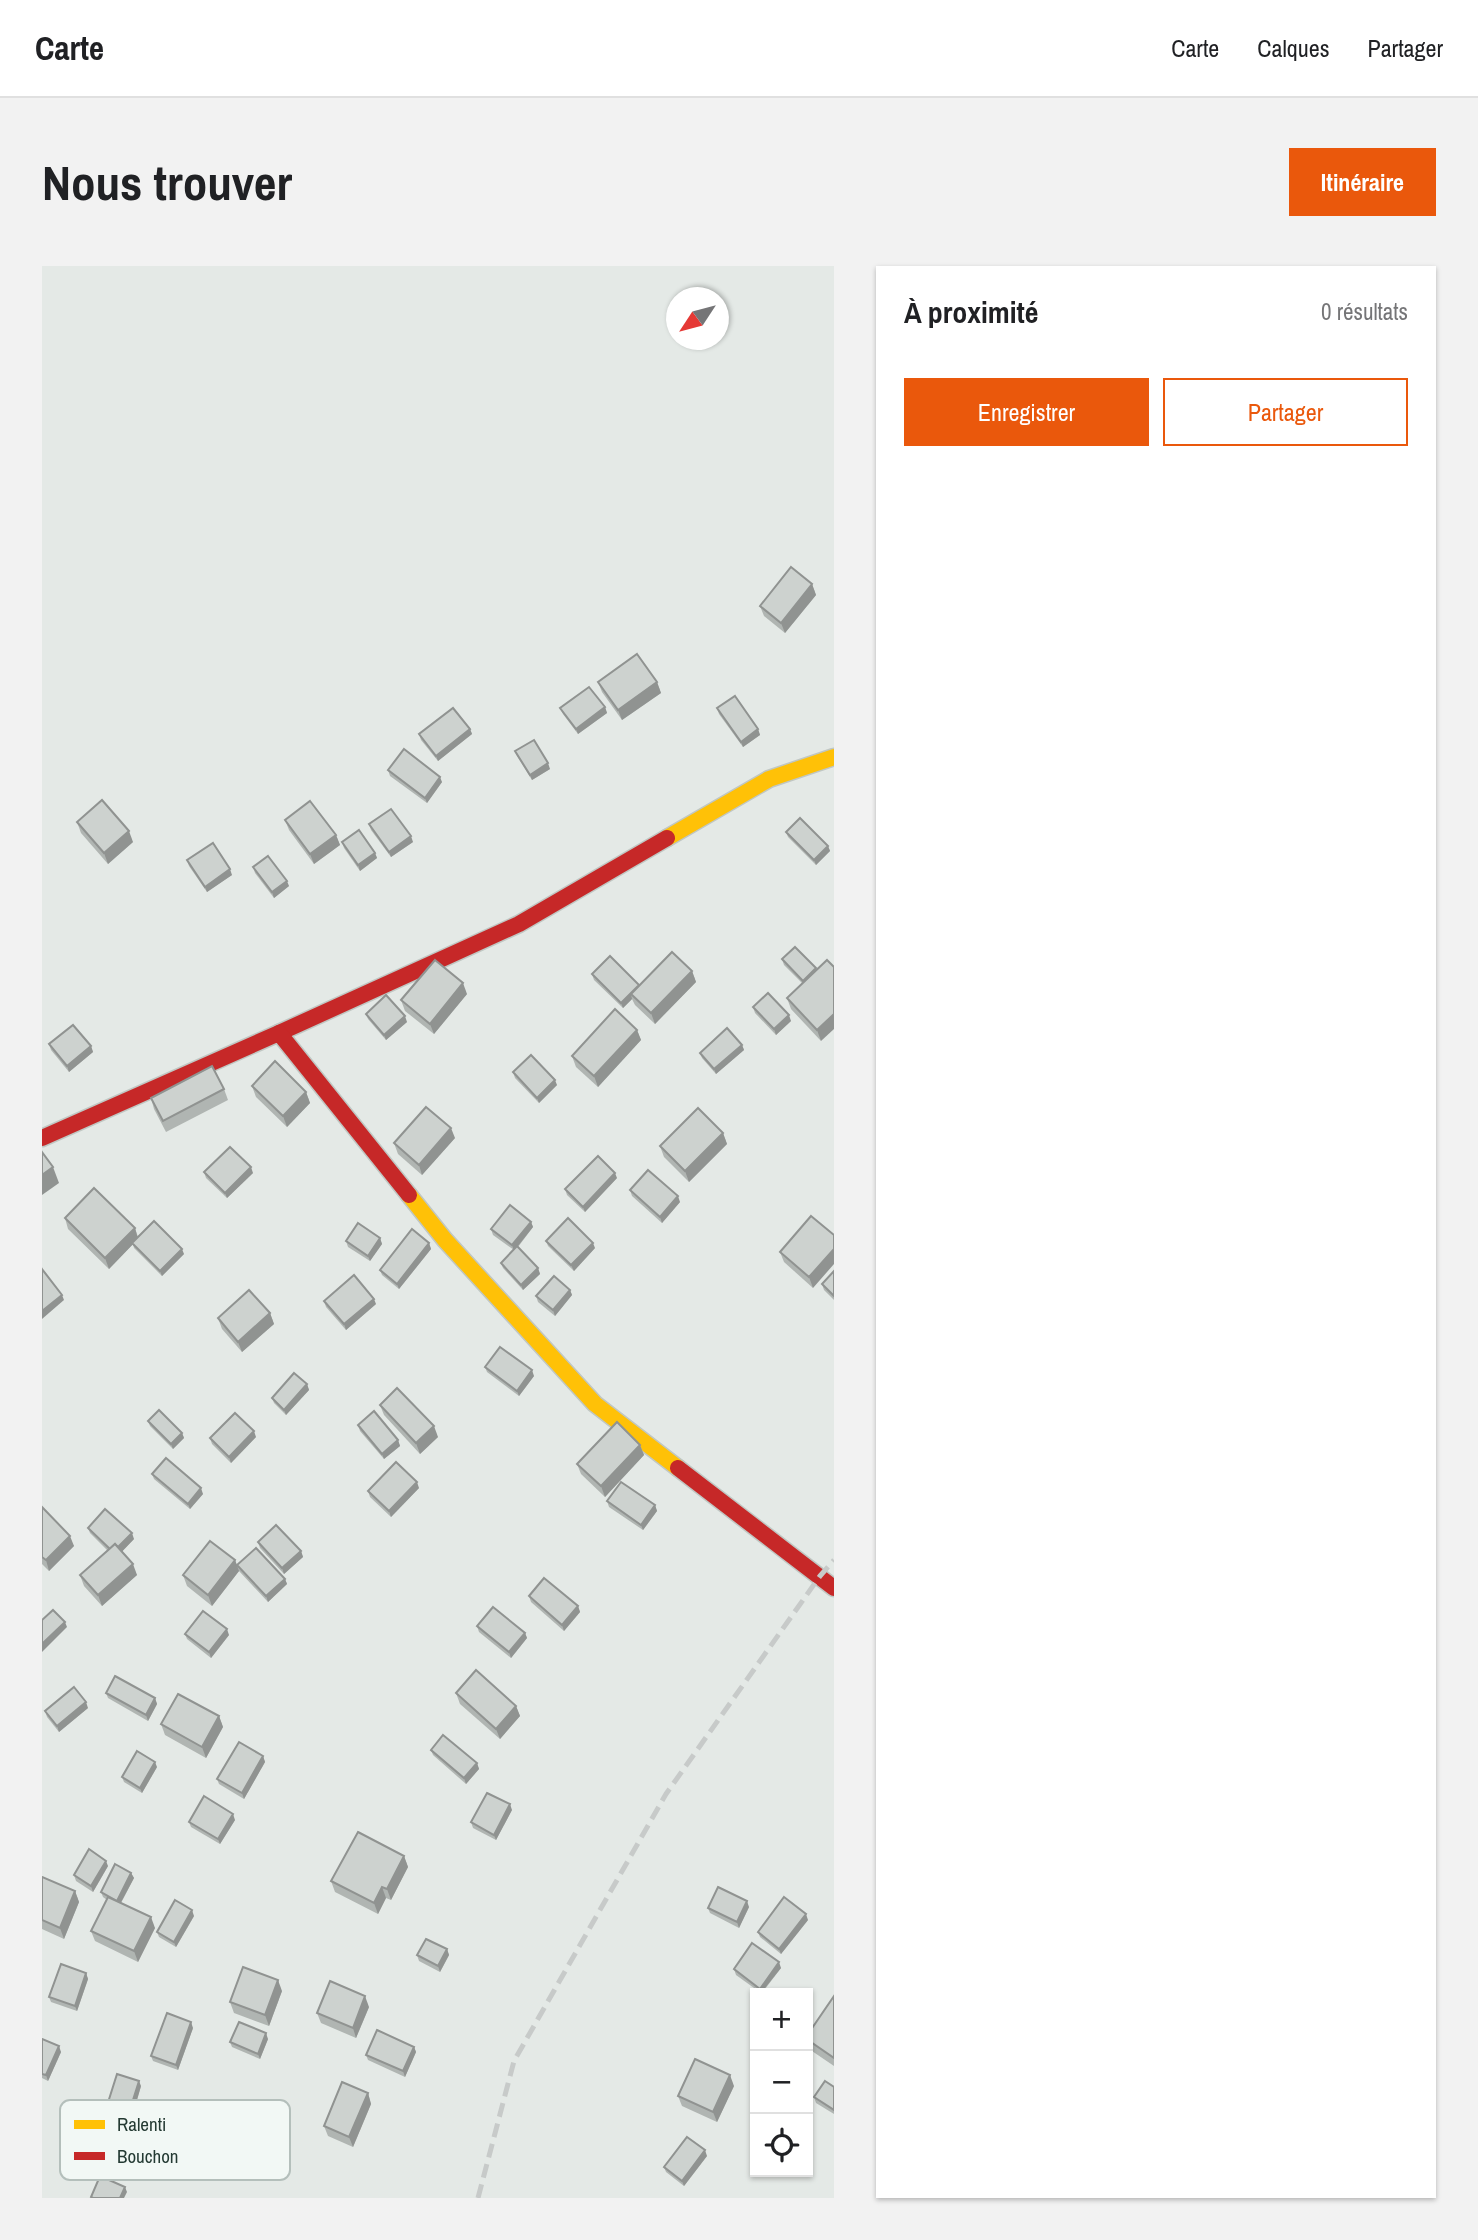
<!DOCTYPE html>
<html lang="fr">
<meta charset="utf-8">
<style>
:root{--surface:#fff;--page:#f2f2f2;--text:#202124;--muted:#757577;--line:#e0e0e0;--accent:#ea580c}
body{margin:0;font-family:"Archivo Narrow",sans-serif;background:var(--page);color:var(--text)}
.controls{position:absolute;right:21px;bottom:21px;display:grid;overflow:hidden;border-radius:0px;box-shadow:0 2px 5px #0004}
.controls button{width:63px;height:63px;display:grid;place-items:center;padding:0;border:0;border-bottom:2px solid var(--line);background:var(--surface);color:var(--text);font:35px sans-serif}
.compass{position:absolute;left:624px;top:21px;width:63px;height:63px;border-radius:50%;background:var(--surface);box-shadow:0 2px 5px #0004;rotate:234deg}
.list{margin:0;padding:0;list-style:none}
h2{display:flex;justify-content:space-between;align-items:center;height:91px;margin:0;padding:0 28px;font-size:30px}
h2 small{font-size:23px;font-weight:400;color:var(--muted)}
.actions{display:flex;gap:14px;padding:21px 28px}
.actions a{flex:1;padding:16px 0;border:2px solid var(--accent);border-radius:0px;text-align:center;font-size:24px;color:var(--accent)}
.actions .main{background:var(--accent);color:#fff}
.icon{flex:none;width:38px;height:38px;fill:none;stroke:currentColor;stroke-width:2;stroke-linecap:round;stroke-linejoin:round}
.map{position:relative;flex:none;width:792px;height:1932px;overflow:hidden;border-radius:0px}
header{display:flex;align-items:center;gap:42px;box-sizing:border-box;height:98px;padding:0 35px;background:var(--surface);border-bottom:2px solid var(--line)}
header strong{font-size:33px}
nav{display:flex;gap:38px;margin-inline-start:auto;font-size:24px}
.intro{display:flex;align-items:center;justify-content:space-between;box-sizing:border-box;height:168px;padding:0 42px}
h1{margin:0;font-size:49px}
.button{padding:18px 32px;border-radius:0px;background:var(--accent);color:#fff;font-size:24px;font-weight:700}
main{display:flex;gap:42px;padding:0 42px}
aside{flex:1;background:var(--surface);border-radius:0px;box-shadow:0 2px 5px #0004}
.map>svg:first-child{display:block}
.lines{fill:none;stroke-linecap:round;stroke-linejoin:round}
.slow-casing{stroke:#c0c7c3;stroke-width:19}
.jam-casing{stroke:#c0c7c3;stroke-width:19}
.slow{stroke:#ffc107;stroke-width:16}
.jam{stroke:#c62828;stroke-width:16}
.rail{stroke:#c7cac9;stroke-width:5;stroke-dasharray:14 7;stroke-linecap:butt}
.wall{fill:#b0b5b2}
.shaded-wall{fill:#909391}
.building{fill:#cdd2cf;stroke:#909391;stroke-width:2}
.key{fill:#f2f8f5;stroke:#b4bfbb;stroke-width:2}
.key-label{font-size:19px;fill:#243a33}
</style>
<header>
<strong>Carte</strong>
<nav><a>Carte</a><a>Calques</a><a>Partager</a></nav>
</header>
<div class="intro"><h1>Nous trouver</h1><a class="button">Itinéraire</a></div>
<main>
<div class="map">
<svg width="792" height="1932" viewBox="0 0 792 1932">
<rect width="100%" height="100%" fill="#e4e9e6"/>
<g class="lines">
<g class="slow-casing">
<g id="slow">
<polyline points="625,572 727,513 792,491"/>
<polyline points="367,929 403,974 553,1138 636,1202"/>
</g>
</g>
<g class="jam-casing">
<g id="jam">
<polyline points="237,767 477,658 625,572"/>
<polyline points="0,872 237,767 367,929"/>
<polyline points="636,1202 792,1322"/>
</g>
</g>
<use href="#slow" class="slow"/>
<use href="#jam" class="jam"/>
<polyline class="rail" points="436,1932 472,1795 624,1528 778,1310 792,1294"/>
</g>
<g class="wall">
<polygon points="770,318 774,329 743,367 722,350 718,340"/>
<polygon points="556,416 615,416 619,427 580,454 560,426"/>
<polygon points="563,441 565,447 536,468 521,448 518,442"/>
<polygon points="675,442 716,463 718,469 701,481 677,448"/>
<polygon points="428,463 430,468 396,495 379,474 377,468"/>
<polygon points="473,485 508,503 490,514 475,490"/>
<polygon points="346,504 400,516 385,537 348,510"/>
<polygon points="243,554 294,569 298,579 272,598 247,564"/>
<polygon points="35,556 91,576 66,598 39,567"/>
<polygon points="327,558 371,576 349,591 329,564"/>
<polygon points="744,566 786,580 788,585 774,599 746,571"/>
<polygon points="300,576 333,587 335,592 318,605 302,582"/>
<polygon points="145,594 190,609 165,626 147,600"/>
<polygon points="211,601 247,620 232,632 213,607"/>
<polygon points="740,693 774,702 779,775 749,743 745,732 760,717 742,699"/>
<polygon points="650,705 654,716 613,758 593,739 590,733 581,742 552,714 550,708 597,720"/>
<polygon points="425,728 392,768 363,745 359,734"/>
<polygon points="711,741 749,755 734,769 713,747"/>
<polygon points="324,748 365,756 344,774 326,753"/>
<polygon points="595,764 599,774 556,821 534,801 530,790"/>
<polygon points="7,778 49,780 51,786 27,806 9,784"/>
<polygon points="700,779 702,784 674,808 660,792 658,787"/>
<polygon points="471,806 515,819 497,837 473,812"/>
<polygon points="210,820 264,826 268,837 245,861 214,831"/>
<polygon points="182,823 186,834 124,866 112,843 109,832"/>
<polygon points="681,867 685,878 647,916 622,891 618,880"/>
<polygon points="413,872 380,909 356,888 352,877"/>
<polygon points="162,906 211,907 185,932 164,912"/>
<polygon points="575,912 543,946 525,929 523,923"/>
<polygon points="588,924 638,936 620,957 590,930"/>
<polygon points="769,950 771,1022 742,996 738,986"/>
<polygon points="23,952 93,962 96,971 142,988 120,1010 92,982 91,978 67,1003 26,963"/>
<polygon points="489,956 491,961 476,981 496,1002 498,1008 481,1024 461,1002 459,997 472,984 451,969 449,963"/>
<polygon points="338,972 340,978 328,995 306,981 304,975"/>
<polygon points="504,975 553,982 532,1005 506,980"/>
<polygon points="387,977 389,983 357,1023 340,1009 338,1004"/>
<polygon points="792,1005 792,1034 782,1024 780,1018"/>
<polygon points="528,1024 530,1029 513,1050 496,1036 494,1030"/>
<polygon points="282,1035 334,1038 304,1064 284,1041"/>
<polygon points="228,1047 232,1058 200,1086 180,1063 176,1052"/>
<polygon points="443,1101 492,1110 477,1130 445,1106"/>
<polygon points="265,1118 267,1124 244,1149 232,1137 230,1132"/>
<polygon points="338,1139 396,1171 378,1188 342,1149"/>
<polygon points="106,1155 140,1167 142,1172 131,1183 108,1160"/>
<polygon points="316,1159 356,1174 358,1180 342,1193 318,1165"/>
<polygon points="214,1171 189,1197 170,1178 168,1172"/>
<polygon points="598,1179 602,1189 563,1231 539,1208 535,1198"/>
<polygon points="110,1208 161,1228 148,1243 112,1213"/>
<polygon points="377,1222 349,1251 328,1231 326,1225"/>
<polygon points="565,1235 613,1239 615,1245 601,1264 567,1241"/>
<polygon points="0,1241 32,1280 7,1305 0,1298"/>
<polygon points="46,1262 92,1273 80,1285 95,1309 60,1340 42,1320 38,1309 66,1285 48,1267"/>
<polygon points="216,1276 259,1285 261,1291 242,1308 218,1282"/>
<polygon points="193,1294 195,1299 243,1313 245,1318 226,1336 197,1305 170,1340 145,1320 141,1309"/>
<polygon points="487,1330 536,1340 538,1346 522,1365 489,1336"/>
<polygon points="435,1360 483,1367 485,1372 469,1392 437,1366"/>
<polygon points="143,1368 187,1369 169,1392 145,1373"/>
<polygon points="64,1427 113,1432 115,1438 106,1455 66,1432"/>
<polygon points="414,1427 474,1440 478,1450 458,1473 418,1438"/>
<polygon points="46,1442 17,1466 5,1451 3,1445"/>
<polygon points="177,1450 181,1461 164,1492 123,1469 119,1458"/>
<polygon points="389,1484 435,1497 437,1503 424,1518 391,1489"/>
<polygon points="221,1490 223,1496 202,1533 177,1518 175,1513"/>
<polygon points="115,1501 100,1527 82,1516 80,1511"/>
<polygon points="470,1544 454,1574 431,1562 429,1556"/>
<polygon points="193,1554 178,1578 149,1561 147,1556"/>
<polygon points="362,1590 366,1601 349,1634 344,1632 336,1648 293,1626 289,1615"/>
<polygon points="66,1600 51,1626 34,1615 32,1609"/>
<polygon points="89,1607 92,1612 79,1637 113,1662 96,1696 53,1675 49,1665 65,1634 61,1631 59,1626"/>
<polygon points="0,1611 33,1625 37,1636 22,1673 0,1663"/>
<polygon points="707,1641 697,1662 668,1647 666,1642"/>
<polygon points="152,1650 134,1681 117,1671 115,1666"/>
<polygon points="766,1654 739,1688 718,1671 716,1666"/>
<polygon points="405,1683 407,1689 398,1706 377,1695 375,1689"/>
<polygon points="739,1702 720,1727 719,1727 694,1709 692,1703"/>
<polygon points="44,1707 46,1713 35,1745 9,1736 7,1731"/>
<polygon points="240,1725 227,1760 192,1747 188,1736"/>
<polygon points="792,1730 792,1800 767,1783 766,1779 766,1768"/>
<polygon points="327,1741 314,1772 279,1757 275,1747"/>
<polygon points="151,1762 136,1804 111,1795 109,1790"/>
<polygon points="0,1773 19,1786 6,1815 0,1812"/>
<polygon points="226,1773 218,1793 190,1781 188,1776"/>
<polygon points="372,1781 374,1786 363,1811 326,1794 324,1789"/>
<polygon points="99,1820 88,1858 65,1852 63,1846"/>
<polygon points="692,1820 675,1856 640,1840 636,1830"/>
<polygon points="792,1821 792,1848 774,1837 772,1831"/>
<polygon points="326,1827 329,1838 311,1881 286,1870 282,1860"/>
<polygon points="665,1890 642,1920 624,1906 622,1901"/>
</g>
<g class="shaded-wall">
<polygon points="770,318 774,329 743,367 739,357"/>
<polygon points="615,416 619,427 580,454 576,444"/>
<polygon points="563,441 565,447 536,468 534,463"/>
<polygon points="428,463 430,468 396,495 394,490"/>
<polygon points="716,463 718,469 701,481 699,476"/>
<polygon points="506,497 508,503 490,514 488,509"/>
<polygon points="398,511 400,516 385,537 383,532"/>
<polygon points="87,565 91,576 66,598 62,587"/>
<polygon points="294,569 298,579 272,598 268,588"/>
<polygon points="369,570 371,576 349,591 347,586"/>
<polygon points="786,580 788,585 774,599 772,594"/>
<polygon points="333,587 335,592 318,605 316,599"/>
<polygon points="188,603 190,609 165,626 163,621"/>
<polygon points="245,615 247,620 232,632 230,626"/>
<polygon points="650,705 654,716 613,758 609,747"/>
<polygon points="421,717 425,728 392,768 388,758"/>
<polygon points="597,719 589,728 590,733 581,742 579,737"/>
<polygon points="792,748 792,763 779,775 775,764"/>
<polygon points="747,749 749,755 734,769 732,763"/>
<polygon points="363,750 365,756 344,774 342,769"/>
<polygon points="595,764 599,774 556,821 552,810"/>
<polygon points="700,779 702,784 674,808 672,803"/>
<polygon points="49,780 51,786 27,806 25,800"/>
<polygon points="513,814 515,819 497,837 495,832"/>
<polygon points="264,826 268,837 245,861 241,850"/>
<polygon points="409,862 413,872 380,909 377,899"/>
<polygon points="681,867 685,878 647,916 643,905"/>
<polygon points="11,901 17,917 0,929 0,909"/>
<polygon points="209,901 211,907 185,932 183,927"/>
<polygon points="573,907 575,912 543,946 541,941"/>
<polygon points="636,930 638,936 620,957 618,951"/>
<polygon points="489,956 491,961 472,985 470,979"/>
<polygon points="93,962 96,973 67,1003 63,992"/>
<polygon points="338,972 340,978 328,995 326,990"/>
<polygon points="387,977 389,983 357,1023 355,1018"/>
<polygon points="551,977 553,982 532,1005 529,999"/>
<polygon points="140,983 142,988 120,1010 118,1005"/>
<polygon points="792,983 792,998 771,1022 767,1011"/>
<polygon points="496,1002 498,1008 481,1024 479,1019"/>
<polygon points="528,1024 530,1029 513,1050 511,1044"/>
<polygon points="20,1029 22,1034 0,1053 0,1045"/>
<polygon points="332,1033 334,1038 304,1064 302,1058"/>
<polygon points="228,1047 232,1058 200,1086 196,1076"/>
<polygon points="490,1104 492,1110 477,1130 475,1125"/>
<polygon points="265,1118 267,1124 244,1149 242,1144"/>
<polygon points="392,1160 396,1171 378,1188 374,1177"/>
<polygon points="212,1165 214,1171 189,1197 187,1191"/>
<polygon points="140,1167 142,1172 131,1183 129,1178"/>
<polygon points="356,1174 358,1180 342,1193 340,1188"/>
<polygon points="598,1179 602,1189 563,1231 559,1220"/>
<polygon points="375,1216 377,1222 349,1251 347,1245"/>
<polygon points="159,1222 161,1228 148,1243 146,1238"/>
<polygon points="613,1239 615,1245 601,1264 599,1259"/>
<polygon points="90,1267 92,1273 74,1292 72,1286"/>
<polygon points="28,1270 32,1280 7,1305 4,1294"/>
<polygon points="259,1285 261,1291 242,1308 240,1302"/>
<polygon points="193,1294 197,1305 170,1340 166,1329"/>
<polygon points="91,1298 95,1309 60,1340 56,1329"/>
<polygon points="243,1313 245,1318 226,1336 224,1330"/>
<polygon points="536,1340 538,1346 522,1365 520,1359"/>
<polygon points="23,1356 25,1361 0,1386 0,1378"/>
<polygon points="185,1363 187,1369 169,1392 167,1386"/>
<polygon points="483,1367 485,1372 469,1392 467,1386"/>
<polygon points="113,1432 115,1438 106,1455 104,1449"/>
<polygon points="44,1436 46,1442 17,1466 15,1460"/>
<polygon points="474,1440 478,1450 458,1473 454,1463"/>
<polygon points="177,1450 181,1461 164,1492 160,1481"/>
<polygon points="221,1490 223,1496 202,1533 200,1527"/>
<polygon points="113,1496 115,1501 100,1527 98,1522"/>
<polygon points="435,1497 437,1503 424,1518 422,1512"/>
<polygon points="468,1538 470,1544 454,1574 452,1569"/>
<polygon points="191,1548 193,1554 178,1578 176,1573"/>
<polygon points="362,1590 366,1601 349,1634 345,1623"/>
<polygon points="64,1595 66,1600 51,1626 49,1620"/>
<polygon points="89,1607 92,1612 77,1640 75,1635"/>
<polygon points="340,1621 344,1632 336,1648 332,1637"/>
<polygon points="33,1625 37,1636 22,1673 18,1662"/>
<polygon points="705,1635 707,1641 697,1662 695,1656"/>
<polygon points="150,1644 152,1650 134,1681 132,1676"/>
<polygon points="764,1648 766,1654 739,1688 737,1683"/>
<polygon points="109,1651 113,1662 96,1696 92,1685"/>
<polygon points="405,1683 407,1689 398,1706 396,1700"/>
<polygon points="737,1696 739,1702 719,1727 718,1723"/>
<polygon points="44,1707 46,1713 35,1745 33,1740"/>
<polygon points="236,1714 240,1725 227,1760 223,1749"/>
<polygon points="323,1730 327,1741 314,1772 311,1762"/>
<polygon points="149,1756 151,1762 136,1804 134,1799"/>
<polygon points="224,1767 226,1773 218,1793 216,1788"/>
<polygon points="17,1780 19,1786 6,1815 4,1809"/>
<polygon points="372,1781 374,1786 363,1811 361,1805"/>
<polygon points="688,1809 692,1820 675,1856 671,1846"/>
<polygon points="97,1815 99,1820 88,1858 85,1853"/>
<polygon points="326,1827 329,1838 311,1881 307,1871"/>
<polygon points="767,1845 769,1850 766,1855 766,1847"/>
<polygon points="663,1884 665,1890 642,1920 640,1915"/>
<polygon points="83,1921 85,1926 82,1932 78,1932"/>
</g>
<g class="building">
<polygon points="749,301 770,318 739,357 718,340"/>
<polygon points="595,388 615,416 576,444 556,416"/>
<polygon points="547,421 563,441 534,463 518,442"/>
<polygon points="693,430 716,463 699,476 675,442"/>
<polygon points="411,442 428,463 394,490 377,468"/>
<polygon points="492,474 506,497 488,509 473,485"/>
<polygon points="362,483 398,511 383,532 346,504"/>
<polygon points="60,534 87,565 62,587 35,556"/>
<polygon points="268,535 294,569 268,588 243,554"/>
<polygon points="349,543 369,570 347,586 327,558"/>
<polygon points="758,552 786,580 772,594 744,566"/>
<polygon points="317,564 333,587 316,599 300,576"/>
<polygon points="171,577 188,603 163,621 145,594"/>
<polygon points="226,590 245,615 230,626 211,601"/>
<polygon points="753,681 774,702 761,715 740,693"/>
<polygon points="630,686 650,705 609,747 589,728"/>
<polygon points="568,690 597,719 579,737 550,708"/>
<polygon points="393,694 421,717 388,758 359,734"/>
<polygon points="785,694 792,701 792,748 775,764 745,732"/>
<polygon points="726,727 747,749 732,763 711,741"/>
<polygon points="344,729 363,750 342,769 324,748"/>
<polygon points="573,743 595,764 552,810 530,790"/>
<polygon points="31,759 49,780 25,800 7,778"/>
<polygon points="685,762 700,779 672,803 658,787"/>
<polygon points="489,789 513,814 495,832 471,806"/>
<polygon points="233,795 264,826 241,850 210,820"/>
<polygon points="170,800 182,823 121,855 109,832"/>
<polygon points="384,841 409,862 377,899 352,877"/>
<polygon points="656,842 681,867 643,905 618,880"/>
<polygon points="188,881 209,901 183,927 162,906"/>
<polygon points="0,886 11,901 0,909"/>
<polygon points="556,890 573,907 541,941 523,923"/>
<polygon points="606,904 636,930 618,951 588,924"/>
<polygon points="52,922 93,962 63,992 23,952"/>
<polygon points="468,939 489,956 470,979 449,963"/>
<polygon points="769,950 792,969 792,983 767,1011 738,986"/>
<polygon points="526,952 551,977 529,999 504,975"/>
<polygon points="112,955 140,983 118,1005 90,977"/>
<polygon points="316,957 338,972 326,990 304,975"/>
<polygon points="370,963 387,977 355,1018 338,1004"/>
<polygon points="475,980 496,1002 479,1019 459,997"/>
<polygon points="0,1003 20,1029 0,1045"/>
<polygon points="792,1005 792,1030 780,1018"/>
<polygon points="312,1009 332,1033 302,1058 282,1035"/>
<polygon points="512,1010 528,1024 511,1044 494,1030"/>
<polygon points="207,1024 228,1047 196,1076 176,1052"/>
<polygon points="458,1081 490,1104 475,1125 443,1101"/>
<polygon points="252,1107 265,1118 242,1144 230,1132"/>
<polygon points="355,1122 392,1160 374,1177 338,1139"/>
<polygon points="117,1144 140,1167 129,1178 106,1155"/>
<polygon points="332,1145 356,1174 340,1188 316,1159"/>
<polygon points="193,1147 212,1165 187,1191 168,1172"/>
<polygon points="575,1156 598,1179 559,1220 535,1198"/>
<polygon points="124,1192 159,1222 146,1238 110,1208"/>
<polygon points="354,1196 375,1216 347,1245 326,1225"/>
<polygon points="579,1216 613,1239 599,1259 565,1235"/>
<polygon points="0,1241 28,1270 4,1294 0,1291"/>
<polygon points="63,1243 90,1267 76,1281 73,1278 68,1283 46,1262"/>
<polygon points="234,1259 259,1285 240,1302 216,1276"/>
<polygon points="168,1275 193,1294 166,1329 141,1309"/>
<polygon points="73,1278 91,1298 56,1329 38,1309"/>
<polygon points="214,1282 243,1313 224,1330 195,1299"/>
<polygon points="502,1312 536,1340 520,1359 487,1330"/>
<polygon points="451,1341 483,1367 467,1386 435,1360"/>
<polygon points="11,1344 23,1356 0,1378 0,1354"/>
<polygon points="161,1345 185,1363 167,1386 143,1368"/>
<polygon points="434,1404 474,1440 454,1463 414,1427"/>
<polygon points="73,1410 113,1432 104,1449 64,1427"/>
<polygon points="32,1421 44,1436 15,1460 3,1445"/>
<polygon points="136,1428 177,1450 160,1481 119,1458"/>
<polygon points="401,1469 435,1497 422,1512 389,1484"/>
<polygon points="197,1476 221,1490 200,1527 175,1513"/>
<polygon points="95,1485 113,1496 98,1522 80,1511"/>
<polygon points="445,1527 468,1538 452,1569 429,1556"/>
<polygon points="162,1530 191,1548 176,1573 147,1556"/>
<polygon points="316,1566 362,1590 345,1623 340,1621 332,1637 289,1615"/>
<polygon points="47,1583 64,1595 49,1620 32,1609"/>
<polygon points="73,1598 89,1607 75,1635 59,1626"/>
<polygon points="0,1611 33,1625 18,1662 0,1654"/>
<polygon points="676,1621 705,1635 695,1656 666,1642"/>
<polygon points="66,1631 109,1651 92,1685 49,1665"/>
<polygon points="742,1631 764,1648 737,1683 716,1666"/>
<polygon points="133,1634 150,1644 132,1676 115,1666"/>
<polygon points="384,1673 405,1683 396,1700 375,1689"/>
<polygon points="710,1677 737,1696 718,1723 692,1703"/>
<polygon points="19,1698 44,1707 33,1740 7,1731"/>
<polygon points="201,1701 236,1714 223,1749 188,1736"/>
<polygon points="288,1715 323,1730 311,1762 275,1747"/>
<polygon points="792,1730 792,1792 766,1774 766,1768"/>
<polygon points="125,1747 149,1756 134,1799 109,1790"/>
<polygon points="197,1756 224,1767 216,1788 188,1776"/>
<polygon points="335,1764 372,1781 361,1805 324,1789"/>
<polygon points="0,1773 17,1780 4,1809 0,1808"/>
<polygon points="653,1793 688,1809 671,1846 636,1830"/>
<polygon points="75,1808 97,1815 85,1853 63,1846"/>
<polygon points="783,1815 792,1821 792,1844 772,1831"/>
<polygon points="300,1816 326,1827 307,1871 282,1860"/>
<polygon points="645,1871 663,1884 640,1915 622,1901"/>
<polygon points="58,1910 83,1921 78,1932 51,1932 49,1931"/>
</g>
<rect x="18" y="1834" width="230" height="80" rx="10" class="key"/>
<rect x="32" y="1854" width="31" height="9" fill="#ffc107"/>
<rect x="32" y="1886" width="31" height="8" fill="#c62828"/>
<g class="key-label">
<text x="75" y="1865">Ralenti</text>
<text x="75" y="1897">Bouchon</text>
</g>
</svg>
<div class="controls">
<button>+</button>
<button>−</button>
<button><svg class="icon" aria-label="locate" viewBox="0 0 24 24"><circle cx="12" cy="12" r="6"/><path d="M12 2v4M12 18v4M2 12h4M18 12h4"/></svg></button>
</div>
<svg class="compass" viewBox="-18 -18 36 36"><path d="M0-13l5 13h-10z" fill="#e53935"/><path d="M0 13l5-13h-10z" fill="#757577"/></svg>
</div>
<aside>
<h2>À proximité<small>0 résultats</small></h2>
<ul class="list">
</ul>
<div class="actions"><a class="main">Enregistrer</a><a>Partager</a></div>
</aside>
</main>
